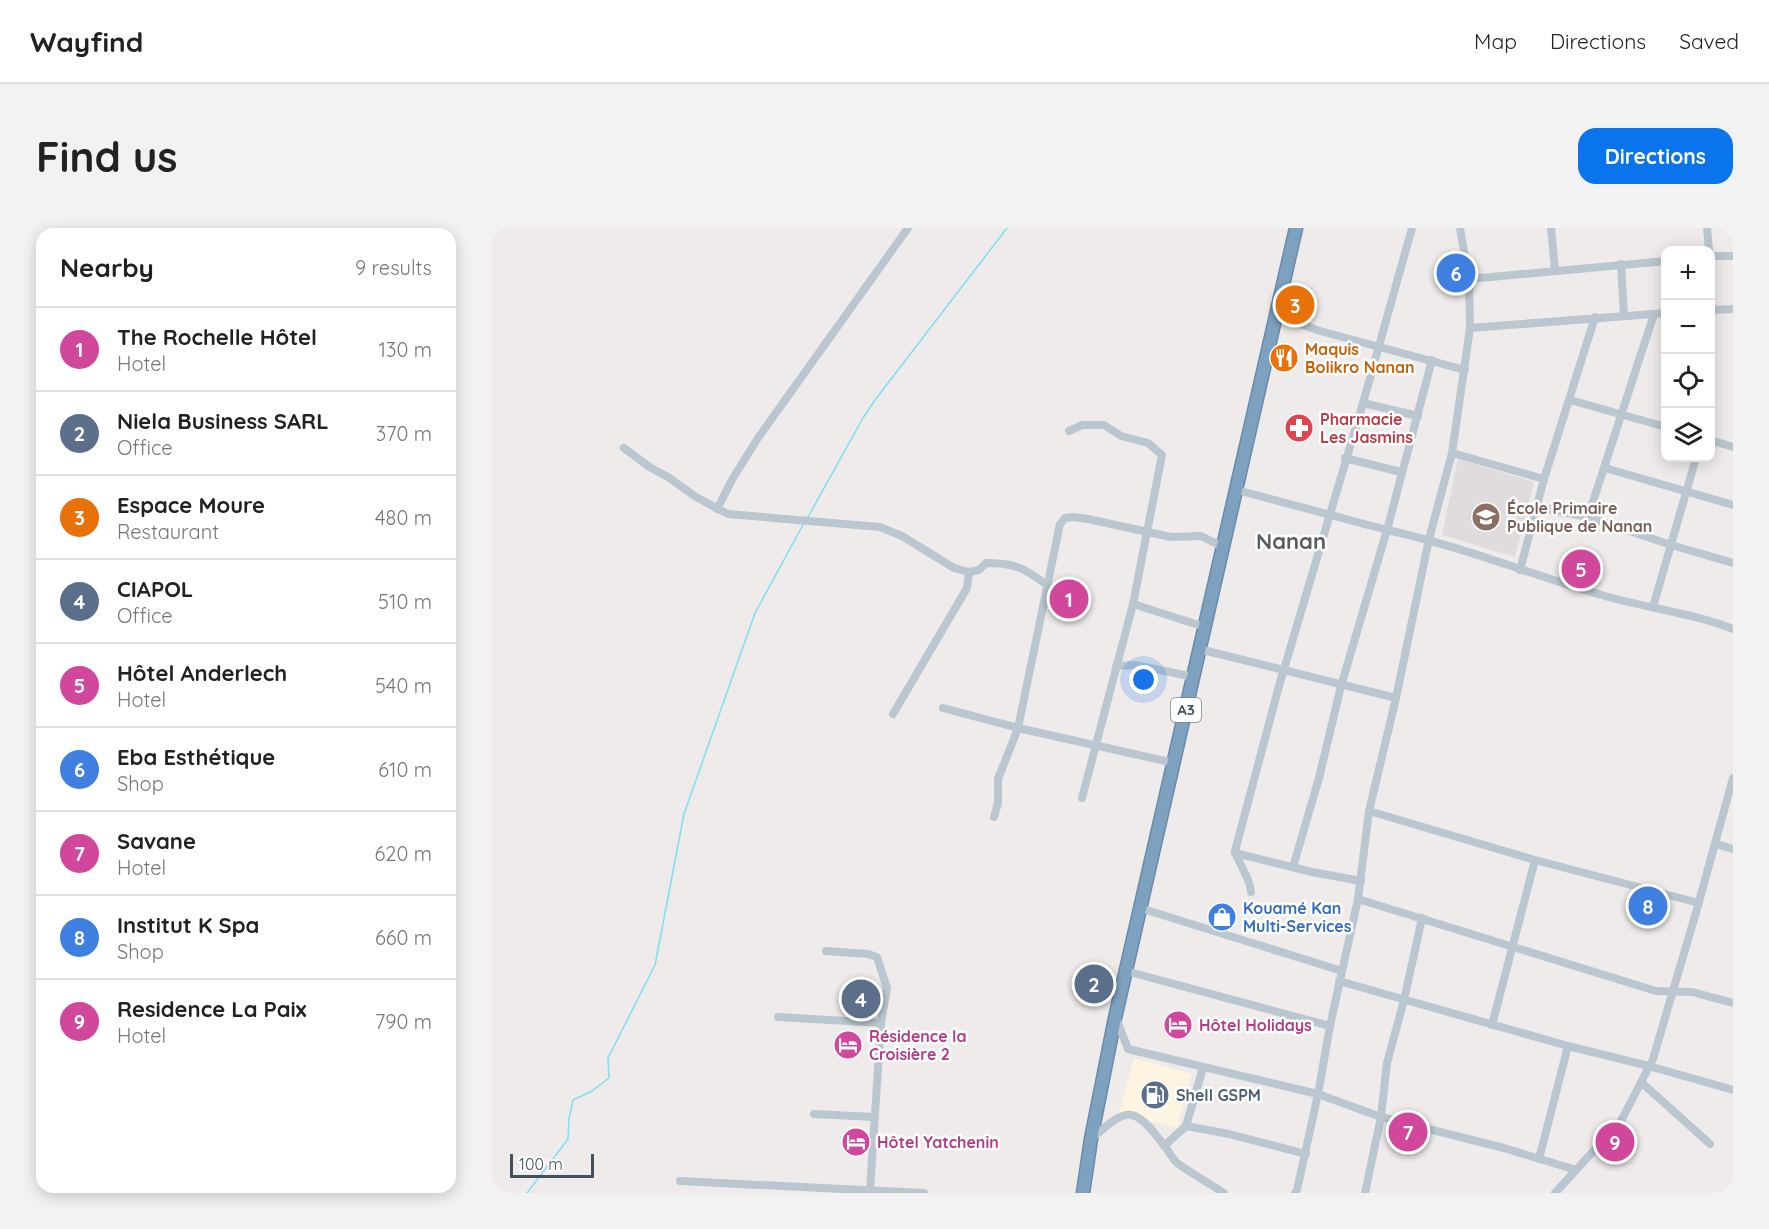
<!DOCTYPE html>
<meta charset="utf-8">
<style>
:root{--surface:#fff;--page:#f2f2f2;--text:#222;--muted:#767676;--line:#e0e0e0;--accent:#0974eb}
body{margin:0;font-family:Quicksand,sans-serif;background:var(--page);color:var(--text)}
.controls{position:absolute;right:18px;top:18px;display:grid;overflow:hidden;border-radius:12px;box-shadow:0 3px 15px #0003}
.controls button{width:54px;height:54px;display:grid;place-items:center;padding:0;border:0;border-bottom:2px solid var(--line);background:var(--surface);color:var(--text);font:30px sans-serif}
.scale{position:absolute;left:18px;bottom:15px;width:84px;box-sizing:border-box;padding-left:6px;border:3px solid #42505b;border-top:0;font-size:16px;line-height:21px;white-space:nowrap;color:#42505b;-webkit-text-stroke:4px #fff;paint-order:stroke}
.you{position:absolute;left:652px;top:452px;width:21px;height:21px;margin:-15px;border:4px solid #fff;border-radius:50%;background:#1a73e8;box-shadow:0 0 0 9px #1a73e833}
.badge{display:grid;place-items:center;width:39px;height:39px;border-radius:50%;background:var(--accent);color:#fff;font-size:20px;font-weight:700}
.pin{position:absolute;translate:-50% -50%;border:3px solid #fff;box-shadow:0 2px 6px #0006}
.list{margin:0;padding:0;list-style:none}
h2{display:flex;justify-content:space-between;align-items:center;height:78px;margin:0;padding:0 24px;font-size:26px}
h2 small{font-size:20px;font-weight:400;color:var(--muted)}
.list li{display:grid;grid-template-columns:39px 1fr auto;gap:18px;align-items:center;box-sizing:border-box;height:84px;padding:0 24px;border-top:2px solid var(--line)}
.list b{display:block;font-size:22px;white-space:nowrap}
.list p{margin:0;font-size:20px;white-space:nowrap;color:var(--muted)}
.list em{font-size:20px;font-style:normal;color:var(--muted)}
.icon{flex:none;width:33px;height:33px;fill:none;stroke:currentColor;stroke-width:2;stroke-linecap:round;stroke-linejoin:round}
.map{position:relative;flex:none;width:1241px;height:965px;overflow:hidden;border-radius:18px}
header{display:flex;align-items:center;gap:36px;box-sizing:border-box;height:84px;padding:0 30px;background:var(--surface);border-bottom:2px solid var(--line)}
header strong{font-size:28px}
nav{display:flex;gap:33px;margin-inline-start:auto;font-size:21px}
.intro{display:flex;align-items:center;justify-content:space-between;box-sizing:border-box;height:144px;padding:0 36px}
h1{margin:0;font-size:42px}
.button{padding:15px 27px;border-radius:18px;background:var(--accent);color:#fff;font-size:21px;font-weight:700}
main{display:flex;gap:36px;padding:0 36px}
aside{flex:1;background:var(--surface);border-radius:18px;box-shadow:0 3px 15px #0003}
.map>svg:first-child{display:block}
.commercial{fill:#fdf4e1}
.education{fill:#e0dcdd}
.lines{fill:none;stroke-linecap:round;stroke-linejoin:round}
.stream{stroke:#7ddff3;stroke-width:1.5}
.highway-casing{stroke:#698bac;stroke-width:15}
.minor{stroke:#bac7d0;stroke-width:8}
.highway{stroke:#7ea1c0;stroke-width:12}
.labels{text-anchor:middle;stroke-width:5;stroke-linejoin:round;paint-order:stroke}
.shield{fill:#fff;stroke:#7b848c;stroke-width:1.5}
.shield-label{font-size:15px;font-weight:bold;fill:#42505b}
.food-label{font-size:16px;font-weight:bold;fill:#c56008;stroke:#fff;text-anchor:start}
.health-label{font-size:16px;font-weight:bold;fill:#be3a42;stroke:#fff;text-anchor:start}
.education-label{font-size:16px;font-weight:bold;fill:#785e54;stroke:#fff;text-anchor:start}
.shop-label{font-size:16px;font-weight:bold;fill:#366cbe;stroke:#fff;text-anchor:start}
.hotel-label{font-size:16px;font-weight:bold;fill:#b23c85;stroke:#fff;text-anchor:start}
.service-label{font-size:16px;font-weight:bold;fill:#4e5e75;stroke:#fff;text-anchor:start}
.district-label{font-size:22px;font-weight:bold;fill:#585c61;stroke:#fff}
</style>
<header>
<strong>Wayfind</strong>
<nav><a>Map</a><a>Directions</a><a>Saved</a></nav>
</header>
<div class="intro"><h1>Find us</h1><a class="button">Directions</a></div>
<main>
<aside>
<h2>Nearby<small>9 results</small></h2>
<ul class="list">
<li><span class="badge" style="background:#d1479c">1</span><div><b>The Rochelle Hôtel</b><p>Hotel</p></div><em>130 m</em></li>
<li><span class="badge" style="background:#5c6f8a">2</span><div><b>Niela Business SARL</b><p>Office</p></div><em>370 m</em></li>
<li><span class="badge" style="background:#e8710a">3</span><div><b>Espace Moure</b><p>Restaurant</p></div><em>480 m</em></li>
<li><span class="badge" style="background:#5c6f8a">4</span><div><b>CIAPOL</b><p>Office</p></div><em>510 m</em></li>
<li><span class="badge" style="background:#d1479c">5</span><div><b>Hôtel Anderlech</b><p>Hotel</p></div><em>540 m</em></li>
<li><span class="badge" style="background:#3f7fe0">6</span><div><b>Eba Esthétique</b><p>Shop</p></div><em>610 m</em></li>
<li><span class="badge" style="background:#d1479c">7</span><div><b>Savane</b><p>Hotel</p></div><em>620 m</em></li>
<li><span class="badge" style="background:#3f7fe0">8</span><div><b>Institut K Spa</b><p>Shop</p></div><em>660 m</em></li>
<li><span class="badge" style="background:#d1479c">9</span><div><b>Residence La Paix</b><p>Hotel</p></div><em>790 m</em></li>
</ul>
</aside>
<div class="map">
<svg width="1241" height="965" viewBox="0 0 1241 965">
<rect width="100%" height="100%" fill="#efebeb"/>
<polygon class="commercial" points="642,830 700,846 685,900 627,885"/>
<polygon class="education" points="966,231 1042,254 1023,329 950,307"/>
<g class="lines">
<g class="stream">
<polyline points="316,289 371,190 383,172 515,0"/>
<polyline points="35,965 76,911 77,891 81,872 100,863 117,850 116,830 163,737 192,586 263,385 312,295"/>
</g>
<g class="highway-casing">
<polyline id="highway" points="591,965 599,911 623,790 804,0"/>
</g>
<g class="minor">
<polyline points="1059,0 1063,42"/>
<polyline points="1215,0 1217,22"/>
<polyline points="1218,28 1241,28"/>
<polyline points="1129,36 1132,87"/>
<polyline points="977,51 1174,33"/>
<polyline points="1218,82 1241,81"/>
<polyline points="786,88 828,103 973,142"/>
<polyline points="978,100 1174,85"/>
<polyline points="1078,172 1174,199"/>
<polyline points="871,175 926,188"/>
<polyline points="577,203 590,197 612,197 629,208 656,215 670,227 641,376 590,570"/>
<polyline points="1218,212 1241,219"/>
<path d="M132,220L159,240L176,249L204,269L236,286L388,299L410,308L462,340L477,344L487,342L494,335C523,335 532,340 555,357"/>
<polyline points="960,225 1052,251"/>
<polyline points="853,230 909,244"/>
<polyline points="1113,240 1241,277"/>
<polyline points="745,262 895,302 940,132"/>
<polyline points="1045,279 1096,289 1179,317 1241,335"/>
<polyline points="225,281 241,250 266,210 416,0"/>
<polyline points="1096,289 1162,86"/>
<polyline points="1028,342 1052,251 1103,89"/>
<polyline points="641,376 713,399"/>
<polyline points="1161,379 1204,230"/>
<polyline points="707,421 904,470"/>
<polyline points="624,438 643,437 702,449"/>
<polyline points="451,480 526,500 682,535"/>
<polyline points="401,486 475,360 477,344"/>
<polyline points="877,583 1043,632 1207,675"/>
<polyline points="502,589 506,575 506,551 526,500 568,296 573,290 581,289 596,291 679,309 709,308 731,319"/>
<polyline points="1224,616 1241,621"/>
<polyline points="743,625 820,644 869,653"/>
<path d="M801,639L827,550L849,458L895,302C969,318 1040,347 1113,368C1155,380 1200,385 1241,401"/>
<path d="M759,664C758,649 747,637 743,623L787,458L871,175L920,0"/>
<polyline points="866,671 1164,763 1200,764 1241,775"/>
<polyline points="648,680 850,743"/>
<polyline points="334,723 376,726 385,729 395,760 389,795 378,962"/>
<polyline points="634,743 838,798"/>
<polyline points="847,753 1076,818 1157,838 1241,862"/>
<polyline points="286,789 389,795"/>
<polyline points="624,790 636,821 826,866 889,889 1012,920 1084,942"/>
<polyline points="1000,797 1043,632"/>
<polyline points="1149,854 1218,916"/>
<polyline points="322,886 382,889"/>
<polyline points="694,898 711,840"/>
<path d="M599,911C634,881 640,875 671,916C676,922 680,930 685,935C700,946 717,955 732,965"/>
<polyline points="672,918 694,898 737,906 814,926"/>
<polyline points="1047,931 1076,818"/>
<polyline points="188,953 432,965"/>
<polyline points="803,965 805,962 826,866 838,798 866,671 877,583 904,470 937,311 960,225 978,100 977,51 968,0"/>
<polyline points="873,965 889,889 895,835 912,772 930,690"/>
<polyline points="1063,965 1129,893 1161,831 1205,681 1241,550"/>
</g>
<use href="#highway" class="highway"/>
</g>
<defs>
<g id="restaurant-disc" transform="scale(1.5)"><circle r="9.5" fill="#e8710a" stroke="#fff"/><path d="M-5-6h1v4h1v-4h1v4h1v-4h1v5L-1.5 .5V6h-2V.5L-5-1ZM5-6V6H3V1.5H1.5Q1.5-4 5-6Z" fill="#fff"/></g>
<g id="pharmacy-disc" transform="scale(1.5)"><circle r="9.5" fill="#e0444e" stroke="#fff"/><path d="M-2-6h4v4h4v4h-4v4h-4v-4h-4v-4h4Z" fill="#fff"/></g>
<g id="school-disc" transform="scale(1.5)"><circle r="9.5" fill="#8d6e63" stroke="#fff"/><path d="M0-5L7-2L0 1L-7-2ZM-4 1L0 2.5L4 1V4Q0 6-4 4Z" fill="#fff"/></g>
<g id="shop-disc" transform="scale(1.5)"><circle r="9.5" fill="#3f7fe0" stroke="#fff"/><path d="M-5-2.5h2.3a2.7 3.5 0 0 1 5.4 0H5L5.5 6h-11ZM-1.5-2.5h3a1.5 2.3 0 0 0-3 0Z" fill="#fff"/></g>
<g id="hotel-disc" transform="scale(1.5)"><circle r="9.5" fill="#d1479c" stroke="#fff"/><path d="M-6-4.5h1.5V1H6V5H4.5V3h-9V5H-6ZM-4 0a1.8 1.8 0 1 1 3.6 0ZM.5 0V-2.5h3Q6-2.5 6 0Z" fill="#fff"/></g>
<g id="fuel-disc" transform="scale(1.5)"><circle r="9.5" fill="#5c6f8a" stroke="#fff"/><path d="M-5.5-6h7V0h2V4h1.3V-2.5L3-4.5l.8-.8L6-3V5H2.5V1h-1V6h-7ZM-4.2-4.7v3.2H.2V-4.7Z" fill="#fff"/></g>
</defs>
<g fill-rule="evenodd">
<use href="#restaurant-disc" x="792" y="130"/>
<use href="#pharmacy-disc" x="807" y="200"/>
<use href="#school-disc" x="994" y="289"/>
<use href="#shop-disc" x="730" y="689"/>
<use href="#hotel-disc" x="686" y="797"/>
<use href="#hotel-disc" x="356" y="817"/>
<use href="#fuel-disc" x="663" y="867"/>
<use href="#hotel-disc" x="364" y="914"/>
</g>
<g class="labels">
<rect class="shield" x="679" y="470" width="30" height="24" rx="4.5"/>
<g class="shield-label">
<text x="694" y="487">A3</text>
</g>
<g class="food-label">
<text x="813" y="127">Maquis<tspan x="813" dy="18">Bolikro Nanan</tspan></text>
</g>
<g class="health-label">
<text x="828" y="197">Pharmacie<tspan x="828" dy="18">Les Jasmins</tspan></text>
</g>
<g class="education-label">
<text x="1015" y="286">École Primaire<tspan x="1015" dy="18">Publique de Nanan</tspan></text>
</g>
<g class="shop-label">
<text x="751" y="686">Kouamé Kan<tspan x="751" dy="18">Multi-Services</tspan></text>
</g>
<g class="hotel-label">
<text x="707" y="803">Hôtel Holidays</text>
<text x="377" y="814">Résidence la<tspan x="377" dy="18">Croisière 2</tspan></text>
<text x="385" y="920">Hôtel Yatchenin</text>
</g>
<g class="service-label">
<text x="684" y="873">Shell GSPM</text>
</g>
<g class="district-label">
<text x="799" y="321">Nanan</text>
</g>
</g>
</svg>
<div class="controls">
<button>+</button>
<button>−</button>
<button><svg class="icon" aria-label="locate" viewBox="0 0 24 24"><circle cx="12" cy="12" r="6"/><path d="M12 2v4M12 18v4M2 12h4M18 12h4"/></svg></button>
<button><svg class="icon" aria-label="layers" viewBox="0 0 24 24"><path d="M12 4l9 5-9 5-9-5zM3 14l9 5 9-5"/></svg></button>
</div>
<div class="scale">100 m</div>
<div class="you"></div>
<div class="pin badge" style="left:577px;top:371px;background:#d1479c">1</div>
<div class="pin badge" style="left:602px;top:756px;background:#5c6f8a">2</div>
<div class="pin badge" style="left:803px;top:77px;background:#e8710a">3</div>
<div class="pin badge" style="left:369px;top:771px;background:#5c6f8a">4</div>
<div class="pin badge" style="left:1089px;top:341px;background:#d1479c">5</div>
<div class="pin badge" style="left:964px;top:45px;background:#3f7fe0">6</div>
<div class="pin badge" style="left:916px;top:904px;background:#d1479c">7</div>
<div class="pin badge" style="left:1156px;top:678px;background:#3f7fe0">8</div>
<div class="pin badge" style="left:1123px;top:914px;background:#d1479c">9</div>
</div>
</main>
